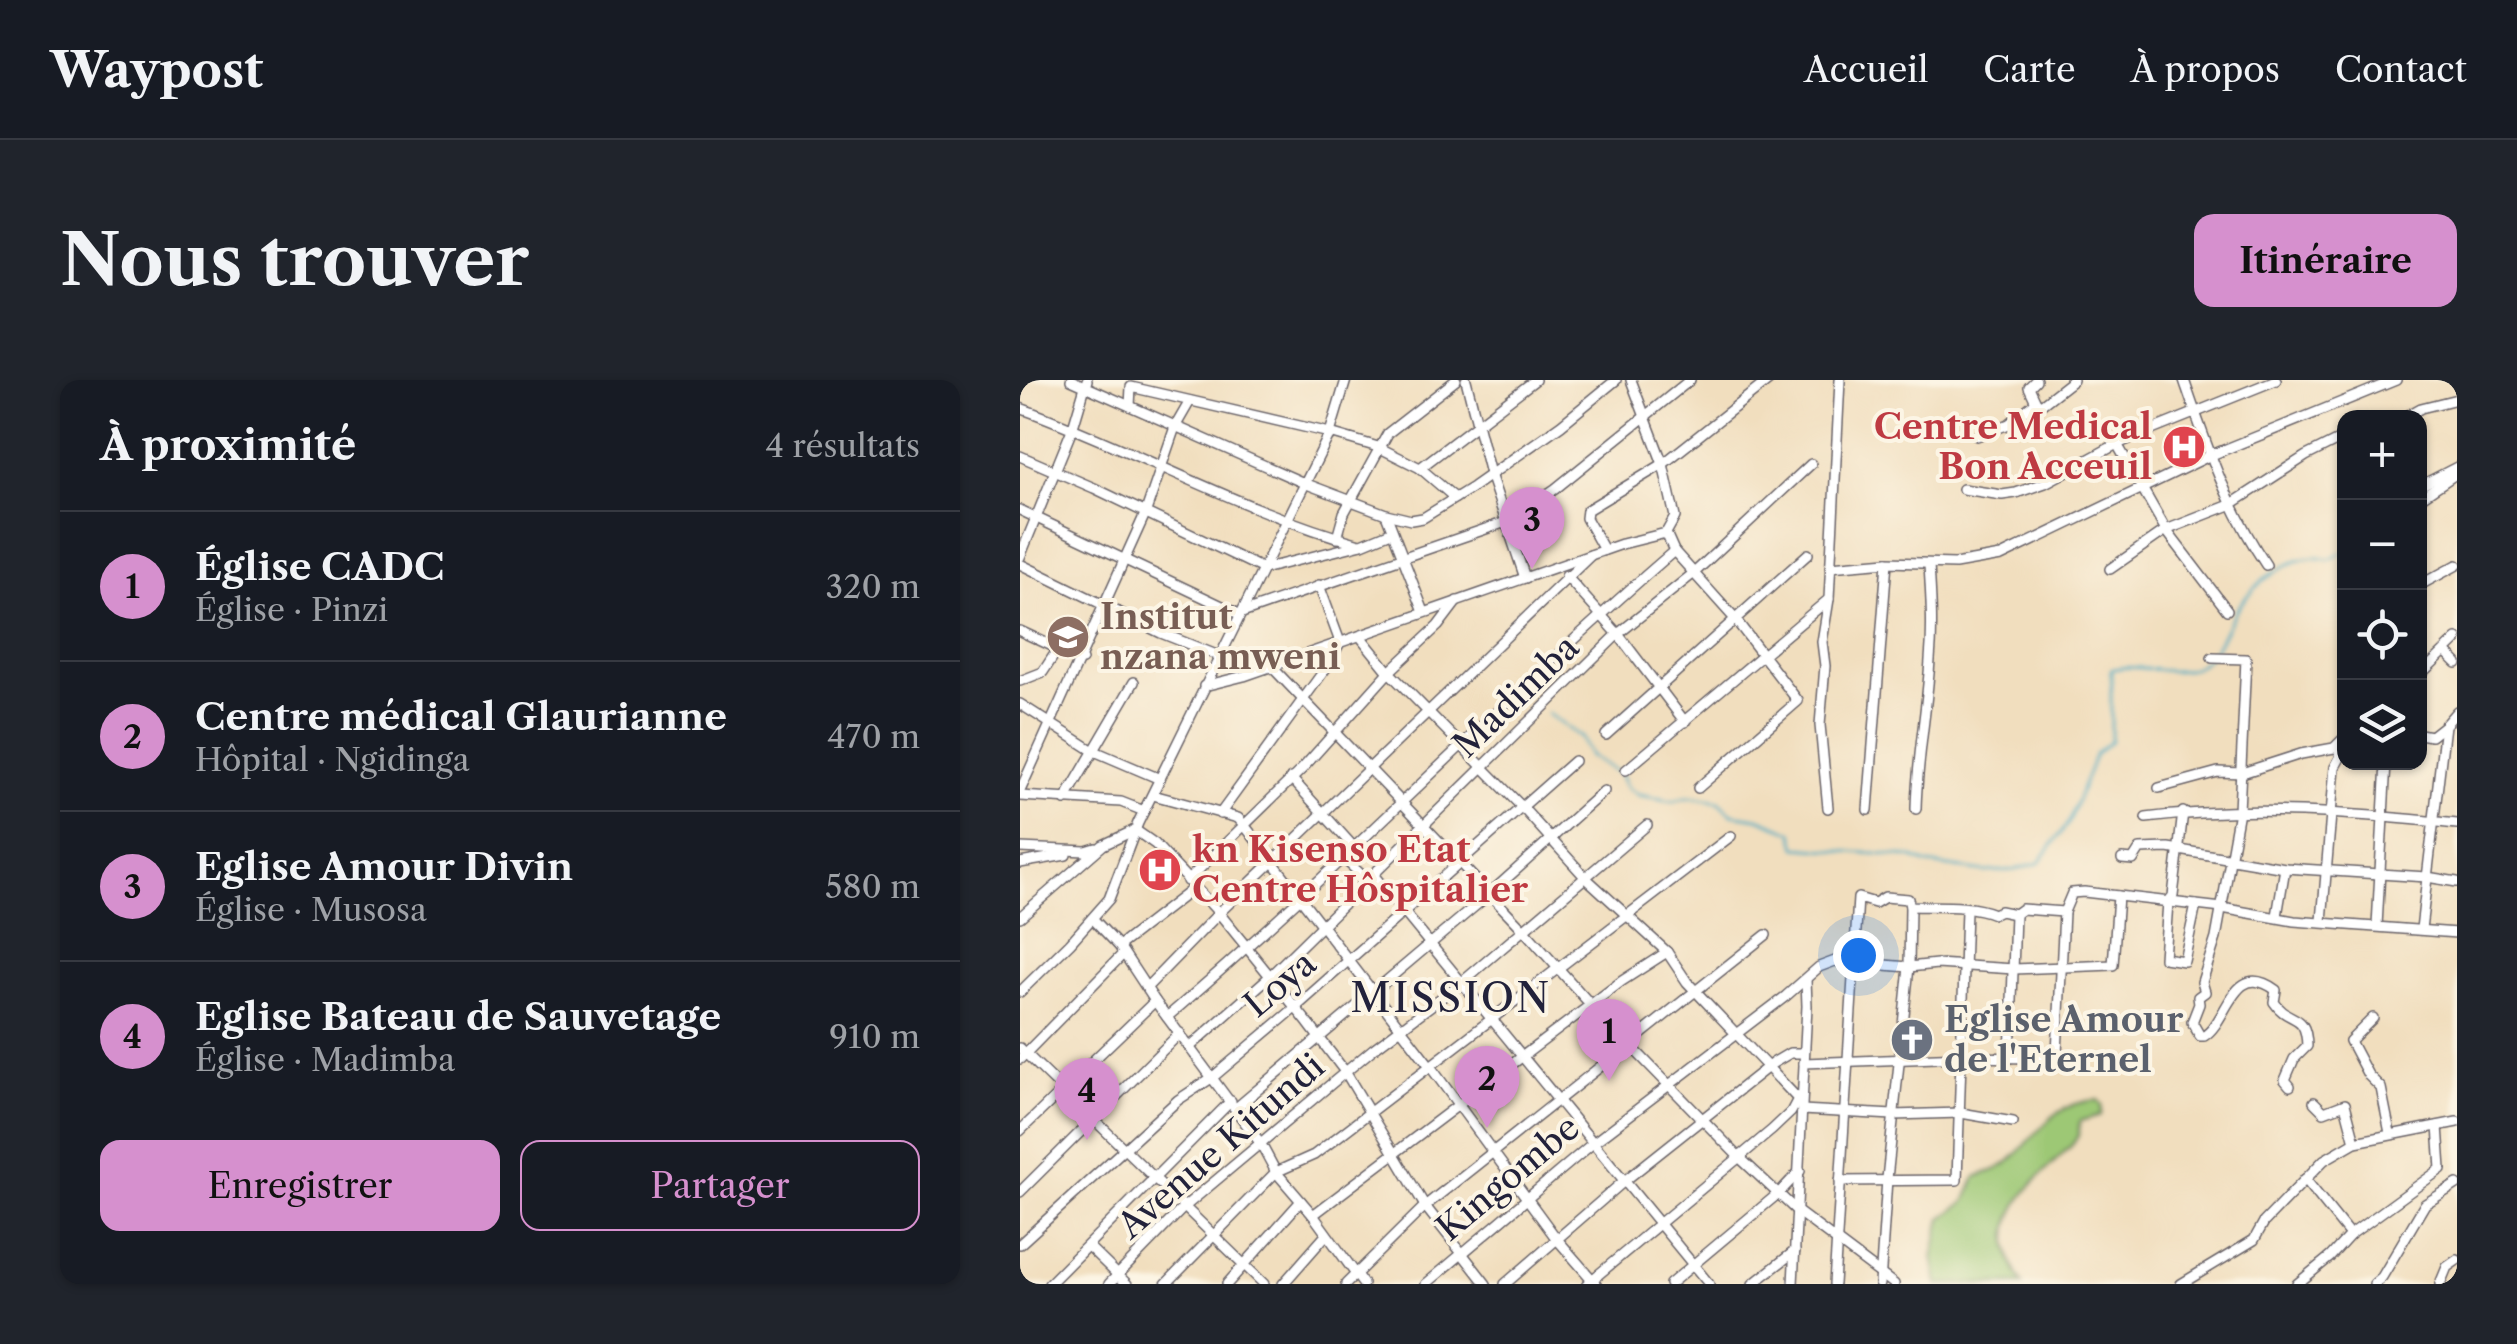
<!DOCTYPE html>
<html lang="fr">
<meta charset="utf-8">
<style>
:root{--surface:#171b24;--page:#20242c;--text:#f1f3f6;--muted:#9ea1a6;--line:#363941;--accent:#d690ce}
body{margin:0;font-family:"Libre Caslon Text",serif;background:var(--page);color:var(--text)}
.controls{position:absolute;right:30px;top:30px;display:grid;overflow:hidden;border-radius:20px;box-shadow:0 2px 8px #0004}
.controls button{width:90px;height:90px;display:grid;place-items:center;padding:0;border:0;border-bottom:2px solid var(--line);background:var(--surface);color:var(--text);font:50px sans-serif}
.you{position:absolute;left:838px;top:575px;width:35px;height:35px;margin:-25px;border:8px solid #fff;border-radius:50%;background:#1a73e8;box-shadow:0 0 0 15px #1a73e833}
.badge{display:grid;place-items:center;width:65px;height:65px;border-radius:50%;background:var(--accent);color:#111;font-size:32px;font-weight:700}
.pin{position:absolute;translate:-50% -82px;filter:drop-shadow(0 2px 5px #0008)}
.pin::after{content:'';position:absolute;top:52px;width:35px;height:30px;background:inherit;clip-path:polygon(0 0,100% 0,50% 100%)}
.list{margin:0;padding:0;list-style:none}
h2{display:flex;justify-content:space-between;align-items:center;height:130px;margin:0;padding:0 40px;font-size:42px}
h2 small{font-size:32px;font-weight:400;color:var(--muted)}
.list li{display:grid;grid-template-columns:65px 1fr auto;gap:30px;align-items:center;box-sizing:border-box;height:150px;padding:0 40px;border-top:2px solid var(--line)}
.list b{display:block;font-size:38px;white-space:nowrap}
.list p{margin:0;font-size:32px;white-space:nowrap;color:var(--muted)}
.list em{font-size:32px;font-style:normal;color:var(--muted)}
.actions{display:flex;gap:20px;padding:30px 40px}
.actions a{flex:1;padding:22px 0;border:2px solid var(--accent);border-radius:20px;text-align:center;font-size:35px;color:var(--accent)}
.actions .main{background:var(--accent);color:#111}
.icon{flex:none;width:55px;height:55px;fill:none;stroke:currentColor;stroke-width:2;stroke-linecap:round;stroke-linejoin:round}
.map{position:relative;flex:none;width:1437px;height:904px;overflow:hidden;border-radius:20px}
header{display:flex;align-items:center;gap:60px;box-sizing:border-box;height:140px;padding:0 50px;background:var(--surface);border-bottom:2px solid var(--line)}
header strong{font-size:48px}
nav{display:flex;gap:55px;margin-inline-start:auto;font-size:35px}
.intro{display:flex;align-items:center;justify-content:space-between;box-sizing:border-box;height:240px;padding:0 60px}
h1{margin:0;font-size:70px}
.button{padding:25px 45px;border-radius:20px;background:var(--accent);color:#111;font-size:35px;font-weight:700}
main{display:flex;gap:60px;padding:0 60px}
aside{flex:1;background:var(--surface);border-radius:20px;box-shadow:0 2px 8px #0004}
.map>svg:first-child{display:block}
.green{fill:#9dc875;stroke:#607558;stroke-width:2.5}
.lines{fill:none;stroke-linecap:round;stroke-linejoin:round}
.stream{stroke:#43aac3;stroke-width:2.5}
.minor-casing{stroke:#6a6469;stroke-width:12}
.minor{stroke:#fff;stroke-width:9}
.labels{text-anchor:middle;stroke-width:8;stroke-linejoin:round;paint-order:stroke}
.health-label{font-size:35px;font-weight:bold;fill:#be3a42;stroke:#fcf5e5;text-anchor:end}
.education-label{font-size:35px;font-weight:bold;fill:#785e54;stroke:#fcf5e5;text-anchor:start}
.street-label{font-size:35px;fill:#22223b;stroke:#fcf5e5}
.worship-label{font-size:35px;font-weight:bold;fill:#5b616d;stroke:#fcf5e5;text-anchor:start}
.quarter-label{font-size:40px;letter-spacing:2.5px;fill:#22223b;stroke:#fcf5e5}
</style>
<header>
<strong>Waypost</strong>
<nav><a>Accueil</a><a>Carte</a><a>À propos</a><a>Contact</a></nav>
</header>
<div class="intro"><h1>Nous trouver</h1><a class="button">Itinéraire</a></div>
<main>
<aside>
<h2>À proximité<small>4 résultats</small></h2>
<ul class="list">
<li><span class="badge">1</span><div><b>Église CADC</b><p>Église · Pinzi</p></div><em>320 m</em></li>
<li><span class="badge">2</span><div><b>Centre médical Glaurianne</b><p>Hôpital · Ngidinga</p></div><em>470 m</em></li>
<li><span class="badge">3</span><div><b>Eglise Amour Divin</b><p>Église · Musosa</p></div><em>580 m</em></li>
<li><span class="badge">4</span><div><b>Eglise Bateau de Sauvetage</b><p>Église · Madimba</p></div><em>910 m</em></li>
</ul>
<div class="actions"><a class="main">Enregistrer</a><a>Partager</a></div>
</aside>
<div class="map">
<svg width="1437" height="904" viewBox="0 0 1437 904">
<rect width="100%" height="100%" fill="#fcf5e5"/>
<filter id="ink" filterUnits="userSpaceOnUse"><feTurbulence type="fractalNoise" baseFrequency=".01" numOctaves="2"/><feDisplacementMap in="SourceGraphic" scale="20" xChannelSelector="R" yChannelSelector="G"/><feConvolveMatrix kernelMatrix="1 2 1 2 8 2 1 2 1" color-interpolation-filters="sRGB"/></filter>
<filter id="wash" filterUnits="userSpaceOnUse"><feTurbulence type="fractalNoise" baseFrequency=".0048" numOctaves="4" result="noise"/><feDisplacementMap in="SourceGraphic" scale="40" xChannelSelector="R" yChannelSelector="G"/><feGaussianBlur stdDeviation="2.25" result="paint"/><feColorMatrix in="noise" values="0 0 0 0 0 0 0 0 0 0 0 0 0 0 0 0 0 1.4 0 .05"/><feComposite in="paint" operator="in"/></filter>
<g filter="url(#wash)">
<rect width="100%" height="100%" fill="#f1debe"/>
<path class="green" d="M1078,720L1082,725L1081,735L1060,741L1058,756L1051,766C1007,808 964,842 1003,904H918L913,877L922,838L945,822L956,797C966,793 978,790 986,784C1020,756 1028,723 1078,720Z"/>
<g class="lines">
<path class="stream" d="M528,334L561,357L570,376L600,394L606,407L618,415L653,421L670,417L699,422L712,434L738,438L773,452L777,467L890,477L908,484L965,492L995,490L1019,483L1049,442L1075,374L1091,361V290C1117,281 1151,299 1177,286C1196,277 1205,246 1217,229C1234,203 1276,169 1309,180L1324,172"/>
</g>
</g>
<g filter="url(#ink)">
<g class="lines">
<g class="minor-casing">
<g id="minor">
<polyline points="51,0 284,103 366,134 391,140 403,138 453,107 541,45 596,0"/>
<polyline points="446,0 470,94 505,198"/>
<polyline points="611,0 643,84 655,137 646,153"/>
<path d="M1164,0C1187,67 1206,125 1246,185"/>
<polyline points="1016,22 1009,7 1016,0"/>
<polyline points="110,26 111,7 310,53 358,67 400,88 435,118"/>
<path d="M0,28C115,69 223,132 340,164"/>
<polyline points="1383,38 1401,28 1437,19"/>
<polyline points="957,56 989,44 1016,22 1021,25 1053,0"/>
<polyline points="1097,64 1146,150 1207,230"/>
<polyline points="0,76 74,108 243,189 342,164 371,152"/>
<polyline points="400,88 515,0"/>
<polyline points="1400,106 1437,87"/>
<polyline points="943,109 982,115 996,113 1025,103 1097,64 1256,0"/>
<polyline points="1400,118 1437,93"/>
<polyline points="0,130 219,234 486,142 535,109 670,0"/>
<polyline points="366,134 404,232"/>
<polyline points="646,153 654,171 715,239 778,321 678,408"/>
<polyline points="317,158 324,133 368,53 436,0"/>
<polyline points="584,170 566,138 567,130 643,84 749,0"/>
<polyline points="0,177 53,47 67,0"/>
<polyline points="0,184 141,253 199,276"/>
<polyline points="810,187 867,182 935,184 981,176 1189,76 1376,0"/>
<polyline points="1090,189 1146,150 1210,125 1286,76 1324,57"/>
<polyline points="546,196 598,254 665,342"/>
<polyline points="1400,205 1437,185"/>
<polyline points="0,251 62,280"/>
<polyline points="340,256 369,292 502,427 566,498 647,572 667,602 778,719"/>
<polyline points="1425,271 1437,283"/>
<path d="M1192,278L1226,279L1219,431L1196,558L1182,602L1185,612L1178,617L1179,624L1172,642L1180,656H1184C1208,642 1213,578 1256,610L1254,622C1269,645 1286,630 1287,666L1274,679L1265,700L1270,706"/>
<polyline points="251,286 503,549 571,625 720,778 778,832 874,904"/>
<polyline points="1400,295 1437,259"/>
<polyline points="0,301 23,292 38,269"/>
<polyline points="184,306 224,296 602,164 646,153"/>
<polyline points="0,324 72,370 140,399"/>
<polyline points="1400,354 1411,356 1425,345"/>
<polyline points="586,355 788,174"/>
<polyline points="606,390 809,219"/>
<polyline points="271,398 330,463 322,477 346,499 356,498 689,904"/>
<polyline points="1139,408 1198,392 1222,393 1281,374 1314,368 1324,358"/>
<polyline points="0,411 125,134 155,47 170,21"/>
<polyline points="133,415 218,438 225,446 410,686 536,858 576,904"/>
<polyline points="0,416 101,422 124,431"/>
<polyline points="45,420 114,302"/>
<polyline points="808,428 800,345 805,286 802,262 809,219 820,0"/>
<path d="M896,429C897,379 907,330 910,280C913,248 911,217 909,185"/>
<polyline points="848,430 867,182"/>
<polyline points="1163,432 1153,516 1148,522 1144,578 1164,581 1176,525"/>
<polyline points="200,434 311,281 320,262 299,205"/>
<path d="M1126,438C1229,425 1334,433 1437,444"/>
<polyline points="115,450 135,464 199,533 288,643 326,693 405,826 466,904"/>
<polyline points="0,468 66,471 76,468"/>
<polyline points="1102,479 1113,480 1120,469 1148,468 1265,488 1407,497 1437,502"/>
<polyline points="0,483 46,475"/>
<polyline points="167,501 282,389 369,292 418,246 437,221"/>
<polyline points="1257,536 1265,488"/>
<polyline points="0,537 83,465 115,450"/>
<polyline points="73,539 99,566 135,621 241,764 256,792 293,835 343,904"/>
<polyline points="1302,541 1315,387 1321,376 1317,366"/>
<polyline points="1357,546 1366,382"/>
<polyline points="1401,549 1425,345 1437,331"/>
<polyline points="99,566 174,508"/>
<polyline points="128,606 199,533 571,175"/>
<polyline points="0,612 50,563 89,519 118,443 310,53 326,0"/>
<path d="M147,637C322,488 480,320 654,171"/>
<polyline points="1353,638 1330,661 1348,695 1361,708 1370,753"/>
<polyline points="171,666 249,597 598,254 674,193 791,84"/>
<polyline points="0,668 244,904"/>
<polyline points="990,678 995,534"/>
<polyline points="0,679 103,574"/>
<polyline points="784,683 943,677 1012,678 1037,674 1044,532"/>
<polyline points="1294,722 1304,732 1325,724 1335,762"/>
<polyline points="216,728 467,516 584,411"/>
<polyline points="782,730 873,735 941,733 993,742"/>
<polyline points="0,751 135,621"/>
<polyline points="1285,799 1330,855"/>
<polyline points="820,801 937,800 946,530"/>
<polyline points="0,812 160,653"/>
<polyline points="293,835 602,601 647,572"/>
<polyline points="0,864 158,720 193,697 275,628 554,381"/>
<polyline points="68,866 107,904"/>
<polyline points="29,904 211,721"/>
<polyline points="89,904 163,828 353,669 441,603 627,445"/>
<polyline points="146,904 256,792 294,775 711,456"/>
<polyline points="207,904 281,821"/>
<polyline points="263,904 306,855"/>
<polyline points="326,904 405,826 746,555"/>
<polyline points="406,904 573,763 766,616 799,587 815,581 889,587 917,584 994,589 1093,585 1098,516"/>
<polyline points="485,904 603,802 753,683 770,673 784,673"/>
<polyline points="567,904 752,750 771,732 779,717"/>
<polyline points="650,904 759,813 780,791"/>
<polyline points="733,904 775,871"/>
<polyline points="773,904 787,626 786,599"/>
<path d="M814,904L838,518L855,523L865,517L888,519L890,526C917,527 950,524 974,534L980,531L995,534L1002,529L1044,532L1052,513L1064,512L1202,528L1274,541L1437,553"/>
<polyline points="860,904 867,799 889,587 890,526"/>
<polyline points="1161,904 1234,860 1244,842 1304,780 1335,762 1437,742"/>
<polyline points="1277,904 1310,877 1330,855 1421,789 1418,746"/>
<polyline points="1354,904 1362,897 1405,824 1437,804"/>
<polyline points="1420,904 1427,887 1437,880"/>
</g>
</g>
<use href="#minor" class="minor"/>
</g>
</g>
<defs>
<g id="hospital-disc" transform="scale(2.25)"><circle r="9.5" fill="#e0444e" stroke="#fcf5e5"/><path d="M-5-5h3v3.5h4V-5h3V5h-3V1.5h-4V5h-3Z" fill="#fff"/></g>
<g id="university-disc" transform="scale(2.25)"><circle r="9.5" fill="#8d6e63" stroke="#fcf5e5"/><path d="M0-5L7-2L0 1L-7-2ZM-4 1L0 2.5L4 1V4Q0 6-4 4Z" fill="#fff"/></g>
<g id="church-disc" transform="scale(2.25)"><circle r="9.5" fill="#6b7280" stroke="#fcf5e5"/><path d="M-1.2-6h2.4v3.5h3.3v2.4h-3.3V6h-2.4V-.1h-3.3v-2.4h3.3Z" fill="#fff"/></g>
</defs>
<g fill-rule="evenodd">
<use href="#hospital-disc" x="1164" y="67"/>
<use href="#university-disc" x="48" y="257"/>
<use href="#hospital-disc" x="140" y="490"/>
<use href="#church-disc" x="892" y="660"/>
</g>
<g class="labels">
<g class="health-label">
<text x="1132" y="59">Centre Medical<tspan x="1132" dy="40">Bon Acceuil</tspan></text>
<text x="172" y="482" text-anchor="start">kn Kisenso Etat<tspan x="172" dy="40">Centre Hôspitalier</tspan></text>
</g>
<g class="education-label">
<text x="80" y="249">Institut<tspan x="80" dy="40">nzana mweni</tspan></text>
</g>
<g class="street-label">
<text transform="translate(496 316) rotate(-44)" y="12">Madimba</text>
<text transform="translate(260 604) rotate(-40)" y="12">Loya</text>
<text transform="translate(201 766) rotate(-41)" y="12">Avenue Kitundi</text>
<text transform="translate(488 798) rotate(-40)" y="12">Kingombe</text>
</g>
<g class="worship-label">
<text x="924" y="652">Eglise Amour<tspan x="924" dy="40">de l'Eternel</tspan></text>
</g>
<g class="quarter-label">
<text x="431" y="632">MISSION</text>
</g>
</g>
</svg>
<div class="controls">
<button>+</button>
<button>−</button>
<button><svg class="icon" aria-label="locate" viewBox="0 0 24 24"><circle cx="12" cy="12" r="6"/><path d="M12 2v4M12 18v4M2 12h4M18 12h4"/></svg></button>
<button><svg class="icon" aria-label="layers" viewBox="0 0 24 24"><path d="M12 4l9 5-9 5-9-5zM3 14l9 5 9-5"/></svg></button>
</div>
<div class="you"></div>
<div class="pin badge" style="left:589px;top:701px">1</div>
<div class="pin badge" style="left:467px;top:748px">2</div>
<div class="pin badge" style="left:512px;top:189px">3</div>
<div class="pin badge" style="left:67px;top:760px">4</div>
</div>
</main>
